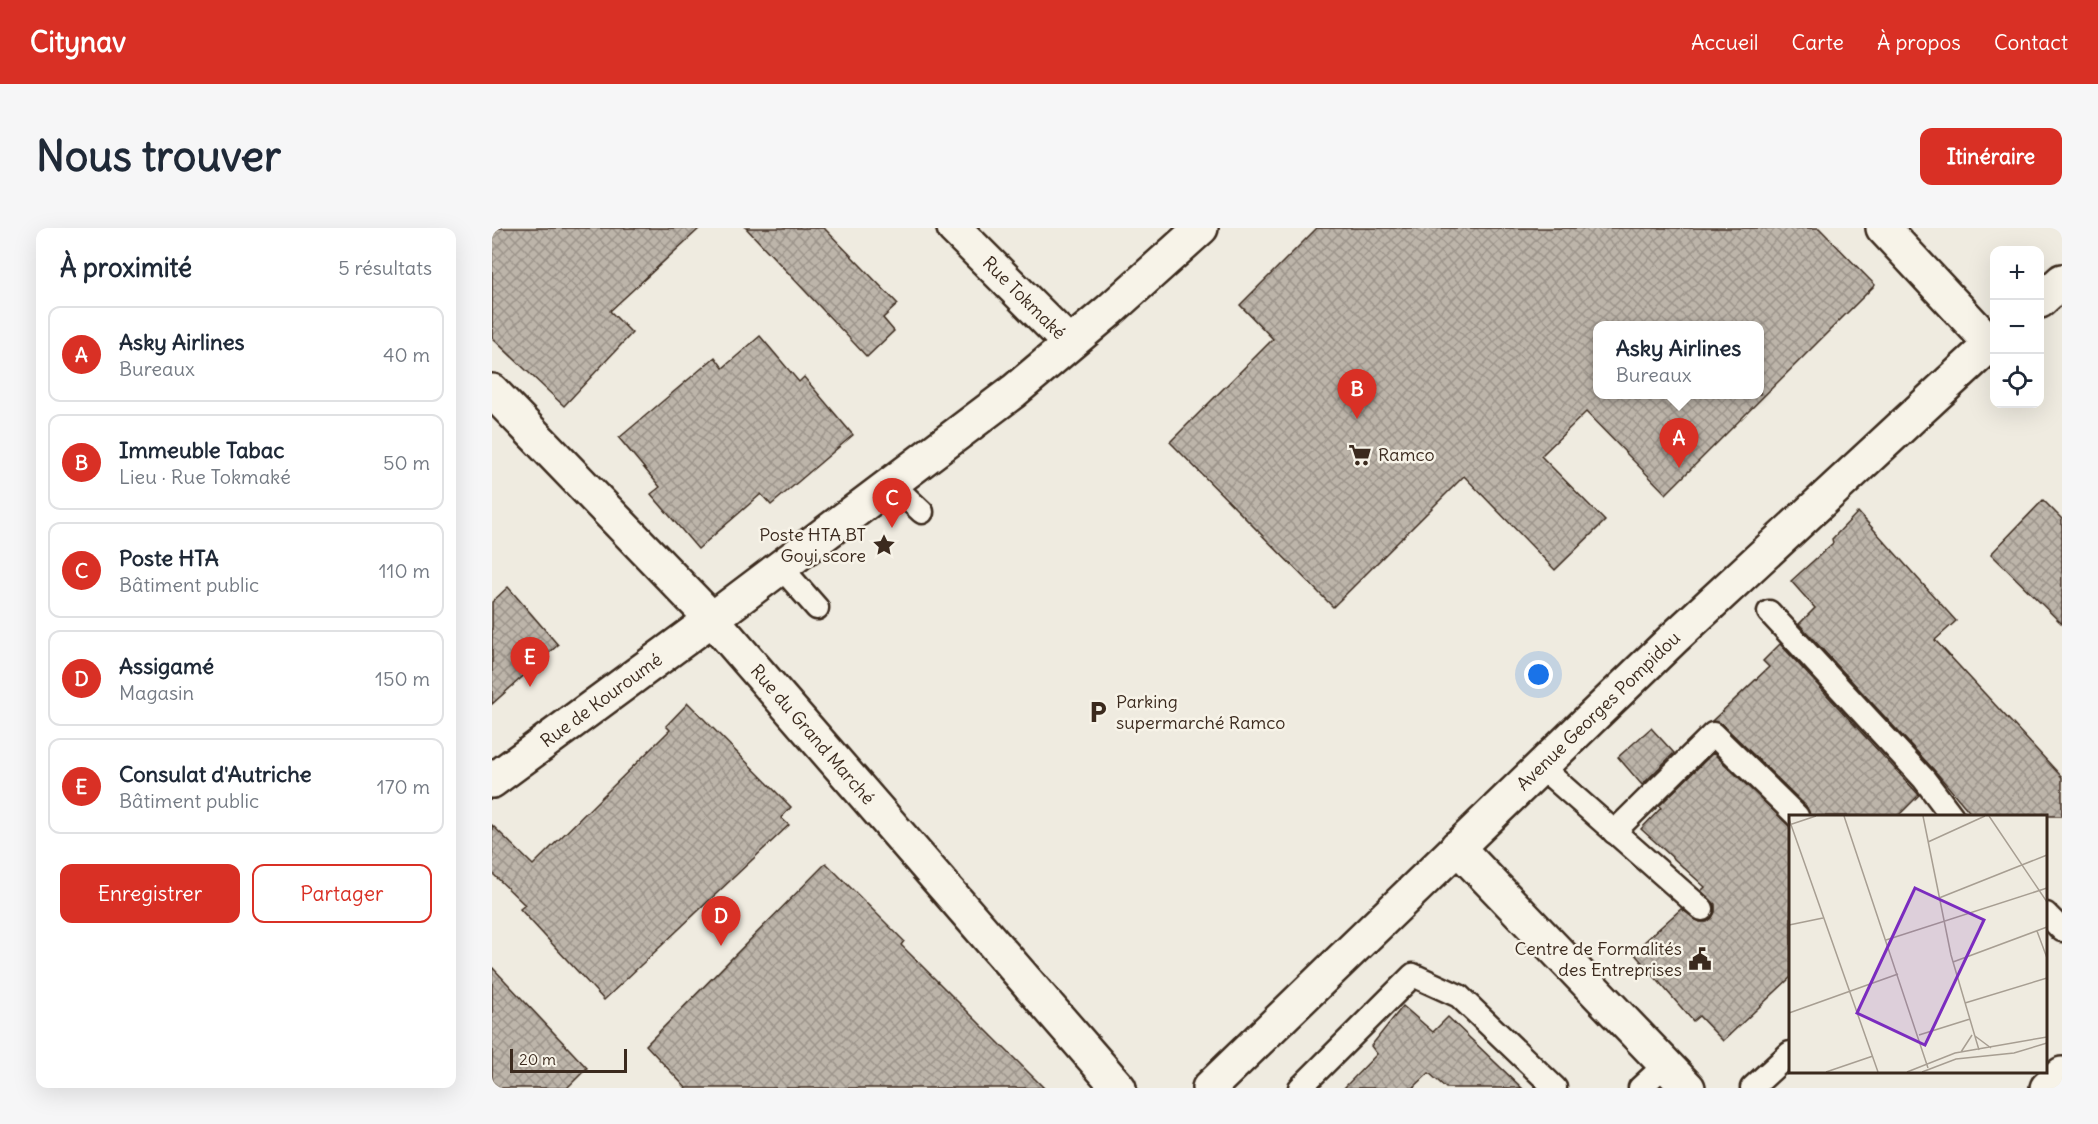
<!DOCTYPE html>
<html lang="fr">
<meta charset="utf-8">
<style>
:root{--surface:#fff;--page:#f6f6f7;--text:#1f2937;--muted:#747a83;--line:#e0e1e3;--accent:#d93025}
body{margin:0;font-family:Delius,sans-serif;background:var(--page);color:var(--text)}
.controls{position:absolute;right:18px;top:18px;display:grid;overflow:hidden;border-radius:12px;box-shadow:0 6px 24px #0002}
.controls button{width:54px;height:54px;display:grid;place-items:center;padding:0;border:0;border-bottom:2px solid var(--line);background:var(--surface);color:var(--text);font:30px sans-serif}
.scale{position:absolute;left:18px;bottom:15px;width:117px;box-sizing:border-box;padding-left:6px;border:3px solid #3b2a1e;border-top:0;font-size:16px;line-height:21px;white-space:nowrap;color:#3b2a1e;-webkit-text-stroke:4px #f7f3e8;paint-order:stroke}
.you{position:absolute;left:1047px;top:447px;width:21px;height:21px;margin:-15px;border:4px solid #fff;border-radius:50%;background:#1a73e8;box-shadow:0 0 0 9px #1a73e833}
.badge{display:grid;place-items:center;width:39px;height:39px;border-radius:50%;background:var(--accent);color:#fff;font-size:20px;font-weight:700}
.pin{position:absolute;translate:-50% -50px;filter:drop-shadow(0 2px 3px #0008)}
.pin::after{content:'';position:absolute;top:32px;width:21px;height:18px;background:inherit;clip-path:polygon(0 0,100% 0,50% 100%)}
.popup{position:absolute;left:1101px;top:93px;width:171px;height:78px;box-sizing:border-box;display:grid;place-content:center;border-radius:12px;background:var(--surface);filter:drop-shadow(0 2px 4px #0005);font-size:20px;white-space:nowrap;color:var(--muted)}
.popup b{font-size:22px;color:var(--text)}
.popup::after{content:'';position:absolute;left:50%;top:100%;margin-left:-12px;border:12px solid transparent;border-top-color:var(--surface)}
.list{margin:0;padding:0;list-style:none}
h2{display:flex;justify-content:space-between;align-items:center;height:78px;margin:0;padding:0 24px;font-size:26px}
h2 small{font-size:20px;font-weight:400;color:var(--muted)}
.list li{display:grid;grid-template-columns:39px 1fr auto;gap:18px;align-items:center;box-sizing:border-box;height:96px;margin:0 12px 12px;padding:0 12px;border:2px solid var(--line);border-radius:12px}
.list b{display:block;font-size:22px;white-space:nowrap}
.list p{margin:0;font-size:20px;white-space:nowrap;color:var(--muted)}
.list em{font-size:20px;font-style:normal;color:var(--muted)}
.actions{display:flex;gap:12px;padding:18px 24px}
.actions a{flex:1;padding:14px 0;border:2px solid var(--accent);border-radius:12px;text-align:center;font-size:21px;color:var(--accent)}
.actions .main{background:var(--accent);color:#fff}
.icon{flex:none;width:33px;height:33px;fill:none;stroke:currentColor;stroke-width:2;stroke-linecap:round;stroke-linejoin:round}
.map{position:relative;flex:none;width:1570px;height:860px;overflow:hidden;border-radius:12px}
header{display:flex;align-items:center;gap:36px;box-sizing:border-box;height:84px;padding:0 30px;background:var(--accent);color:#fff}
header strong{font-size:28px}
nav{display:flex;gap:33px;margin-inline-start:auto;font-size:21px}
.intro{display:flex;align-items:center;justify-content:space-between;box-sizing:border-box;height:144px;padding:0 36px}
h1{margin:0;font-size:42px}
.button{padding:15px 27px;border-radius:12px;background:var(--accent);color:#fff;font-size:21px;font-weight:700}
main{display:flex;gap:36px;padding:0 36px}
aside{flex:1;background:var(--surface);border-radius:12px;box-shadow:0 6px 24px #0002}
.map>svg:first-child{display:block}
.building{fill:url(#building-cross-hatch);stroke:#3b2a1e;stroke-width:1.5;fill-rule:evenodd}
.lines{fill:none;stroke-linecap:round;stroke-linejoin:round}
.lane-casing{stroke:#3b2a1e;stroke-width:27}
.street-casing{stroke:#3b2a1e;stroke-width:38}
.secondary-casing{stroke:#3b2a1e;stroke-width:38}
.lane{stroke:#f7f3e8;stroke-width:22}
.street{stroke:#f7f3e8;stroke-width:33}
.secondary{stroke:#f7f3e8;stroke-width:33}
.labels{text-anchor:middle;stroke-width:5;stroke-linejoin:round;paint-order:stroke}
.street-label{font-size:18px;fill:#3b2a1e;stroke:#f7f3e8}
.poi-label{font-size:18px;fill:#3b2a1e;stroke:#f7f3e8;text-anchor:start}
.inset-road{fill:none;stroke:#a79e92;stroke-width:1.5}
.view{fill:#7b2cbf;fill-opacity:0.15;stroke:#7b2cbf;stroke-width:3}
.inset-edge{fill:none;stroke:#3b2a1e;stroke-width:3}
</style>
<header>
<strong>Citynav</strong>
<nav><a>Accueil</a><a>Carte</a><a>À propos</a><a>Contact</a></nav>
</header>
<div class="intro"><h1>Nous trouver</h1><a class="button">Itinéraire</a></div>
<main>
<aside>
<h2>À proximité<small>5 résultats</small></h2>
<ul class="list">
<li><span class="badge">A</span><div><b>Asky Airlines</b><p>Bureaux</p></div><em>40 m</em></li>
<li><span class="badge">B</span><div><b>Immeuble Tabac</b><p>Lieu · Rue Tokmaké</p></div><em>50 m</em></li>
<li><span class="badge">C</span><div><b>Poste HTA</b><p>Bâtiment public</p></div><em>110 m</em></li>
<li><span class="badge">D</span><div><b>Assigamé</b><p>Magasin</p></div><em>150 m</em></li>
<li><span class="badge">E</span><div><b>Consulat d'Autriche</b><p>Bâtiment public</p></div><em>170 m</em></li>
</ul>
<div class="actions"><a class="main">Enregistrer</a><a>Partager</a></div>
</aside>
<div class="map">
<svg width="1570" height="860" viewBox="0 0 1570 860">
<defs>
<pattern id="building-cross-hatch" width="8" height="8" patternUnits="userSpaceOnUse" patternTransform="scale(1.5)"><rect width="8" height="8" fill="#bdb5aa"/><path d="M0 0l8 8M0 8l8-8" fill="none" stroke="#9b938a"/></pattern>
</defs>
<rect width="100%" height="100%" fill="#efebe0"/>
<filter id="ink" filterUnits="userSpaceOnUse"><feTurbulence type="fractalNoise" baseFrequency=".0167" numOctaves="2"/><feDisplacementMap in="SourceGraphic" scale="12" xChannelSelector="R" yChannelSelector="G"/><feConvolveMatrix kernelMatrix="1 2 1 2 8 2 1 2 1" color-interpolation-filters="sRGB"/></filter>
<g filter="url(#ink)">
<g class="building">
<polygon points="0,0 208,0 118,83 140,105 72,178 0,110"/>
<polygon points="254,0 332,0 406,76 391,90 402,103 375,129"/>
<path d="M825,0H1327L1383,57L1174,266L1094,184L1049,228L1113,293L1063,342L972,248L841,379L678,214L781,111L748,77ZM1106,98H1268V166H1106Z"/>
<polygon points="268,108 307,154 312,149 361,207 279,277 269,266 206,321 159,266 168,259 127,210 223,129 231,140"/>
<polygon points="1551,272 1570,291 1570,396 1499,326"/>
<polygon points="1366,284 1464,393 1443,412 1570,549 1570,588 1481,588 1442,542 1307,396 1323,380 1299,353 1341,315 1340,311"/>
<polygon points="16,359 66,417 0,476 0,374"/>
<polygon points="1288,416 1427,567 1406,588 1318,588 1314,578 1230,496 1220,493 1277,439 1271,433"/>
<polygon points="196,475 299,579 289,590 297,597 112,772 28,681 33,677 0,645 0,597 41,637 178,502 174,498"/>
<polygon points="1159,500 1182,525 1150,557 1126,529"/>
<polygon points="1221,525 1299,599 1299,749 1231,813 1207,788 1201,793 1141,724 1189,681 1208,694 1215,694 1220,690 1223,684 1223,676 1209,663 1213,659 1149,601 1169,580 1167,578"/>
<polygon points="334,635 412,713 409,717 552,860 194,860 154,817"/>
<polygon points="0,739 95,840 75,860 0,860"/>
<polygon points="911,778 941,804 956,789 1030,860 954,860 937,845 921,860 852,860 885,826 879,818"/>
</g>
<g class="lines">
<g class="lane-casing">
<g id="lane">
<polyline points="399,255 430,284"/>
<polyline points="288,338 325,380"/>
<polyline points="1277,384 1432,551 1460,588"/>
<polyline points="1049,539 1210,681"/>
<polyline points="1122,604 1221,506 1305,588"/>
<polyline points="1554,686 1570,702"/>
<polyline points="808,860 921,747 967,768 1063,860"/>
<polyline points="1148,860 1173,837"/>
<polyline points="1260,860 1298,825"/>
</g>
</g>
<g class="street-casing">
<g id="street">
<path id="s1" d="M462,0L577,115"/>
<polyline points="1391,0 1499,116"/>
<polyline points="965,619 1196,860"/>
<polyline points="1555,860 1570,846"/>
</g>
</g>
<g class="secondary-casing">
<g id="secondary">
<polyline points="1548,73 1570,53"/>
<path id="s2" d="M0,163L220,391L627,860"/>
<path id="s3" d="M0,553L220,391L522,163L618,82L709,0"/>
<path id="s4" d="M717,860L1182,410L1502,113"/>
</g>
</g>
<use href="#lane" class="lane"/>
<use href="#street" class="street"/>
<use href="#secondary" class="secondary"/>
</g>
</g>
<defs>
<g id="supermarket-bare" transform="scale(1.8)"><path d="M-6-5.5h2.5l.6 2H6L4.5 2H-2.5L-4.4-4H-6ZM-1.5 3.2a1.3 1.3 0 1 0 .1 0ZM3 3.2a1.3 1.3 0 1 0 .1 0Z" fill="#3b2a1e" stroke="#f7f3e8" stroke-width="2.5" paint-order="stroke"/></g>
<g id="sight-bare" transform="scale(1.8)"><path d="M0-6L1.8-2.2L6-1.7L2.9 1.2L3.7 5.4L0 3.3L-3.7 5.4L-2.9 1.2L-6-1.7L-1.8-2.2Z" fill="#3b2a1e" stroke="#f7f3e8" stroke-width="2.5" paint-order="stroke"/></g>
<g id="parking-bare" transform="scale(1.8)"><path d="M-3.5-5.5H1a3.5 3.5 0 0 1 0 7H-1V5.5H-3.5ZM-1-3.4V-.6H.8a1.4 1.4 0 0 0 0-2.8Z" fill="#3b2a1e" stroke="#f7f3e8" stroke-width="2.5" paint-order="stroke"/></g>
<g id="civic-bare" transform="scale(1.8)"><path d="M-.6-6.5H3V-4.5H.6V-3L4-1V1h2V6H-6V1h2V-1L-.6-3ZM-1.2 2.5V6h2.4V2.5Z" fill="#3b2a1e" stroke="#f7f3e8" stroke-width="2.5" paint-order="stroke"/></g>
</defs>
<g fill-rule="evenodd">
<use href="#supermarket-bare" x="868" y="227"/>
<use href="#sight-bare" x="392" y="317"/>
<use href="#parking-bare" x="606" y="484"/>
<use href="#civic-bare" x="1208" y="731"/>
</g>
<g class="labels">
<g class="street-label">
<text dy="6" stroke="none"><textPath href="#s1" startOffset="99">Rue Tokmaké</textPath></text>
<text dy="6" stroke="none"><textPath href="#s3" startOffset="136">Rue de Kouroumé</textPath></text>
<text dy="6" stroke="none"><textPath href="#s4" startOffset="542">Avenue Georges Pompidou</textPath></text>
<text dy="6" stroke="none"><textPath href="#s2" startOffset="470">Rue du Grand Marché</textPath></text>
</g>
<g class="poi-label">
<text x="886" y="233">Ramco</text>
<text x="374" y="313" text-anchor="end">Poste HTA BT<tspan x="374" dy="21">Goyi score</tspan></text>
<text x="624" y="480">Parking<tspan x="624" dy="21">supermarché Ramco</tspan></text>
<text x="1190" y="727" text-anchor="end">Centre de Formalités<tspan x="1190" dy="21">des Entreprises</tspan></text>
</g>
</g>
<g transform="translate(1297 587)">
<rect width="258" height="258" fill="#efebe0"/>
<path class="inset-road" d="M55,1L139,253M134,1L162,140L190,235M200,1L258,87M0,4L89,257M0,10L27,1M139,27L196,1M150,83L258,40M0,110L34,103M248,116L258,143M97,125L258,73M164,147L258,112M176,188L258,163M0,198L109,159M130,220L181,204M186,221L202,233M172,237L183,220M37,257L84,241M118,257L166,238L258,222M133,257L167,244L225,238L258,228"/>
<path class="view" d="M126,73L195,105L136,230L68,198Z"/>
<rect width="258" height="258" class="inset-edge"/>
</g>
</svg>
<div class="controls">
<button>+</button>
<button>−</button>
<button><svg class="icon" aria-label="locate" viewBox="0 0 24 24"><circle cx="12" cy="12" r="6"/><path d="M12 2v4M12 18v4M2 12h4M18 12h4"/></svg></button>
</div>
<div class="scale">20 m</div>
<div class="you"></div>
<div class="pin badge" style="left:1187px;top:240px">A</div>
<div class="popup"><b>Asky Airlines</b>Bureaux</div>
<div class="pin badge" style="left:865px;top:191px">B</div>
<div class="pin badge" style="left:400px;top:300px">C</div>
<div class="pin badge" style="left:229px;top:718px">D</div>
<div class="pin badge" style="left:38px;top:459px">E</div>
</div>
</main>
